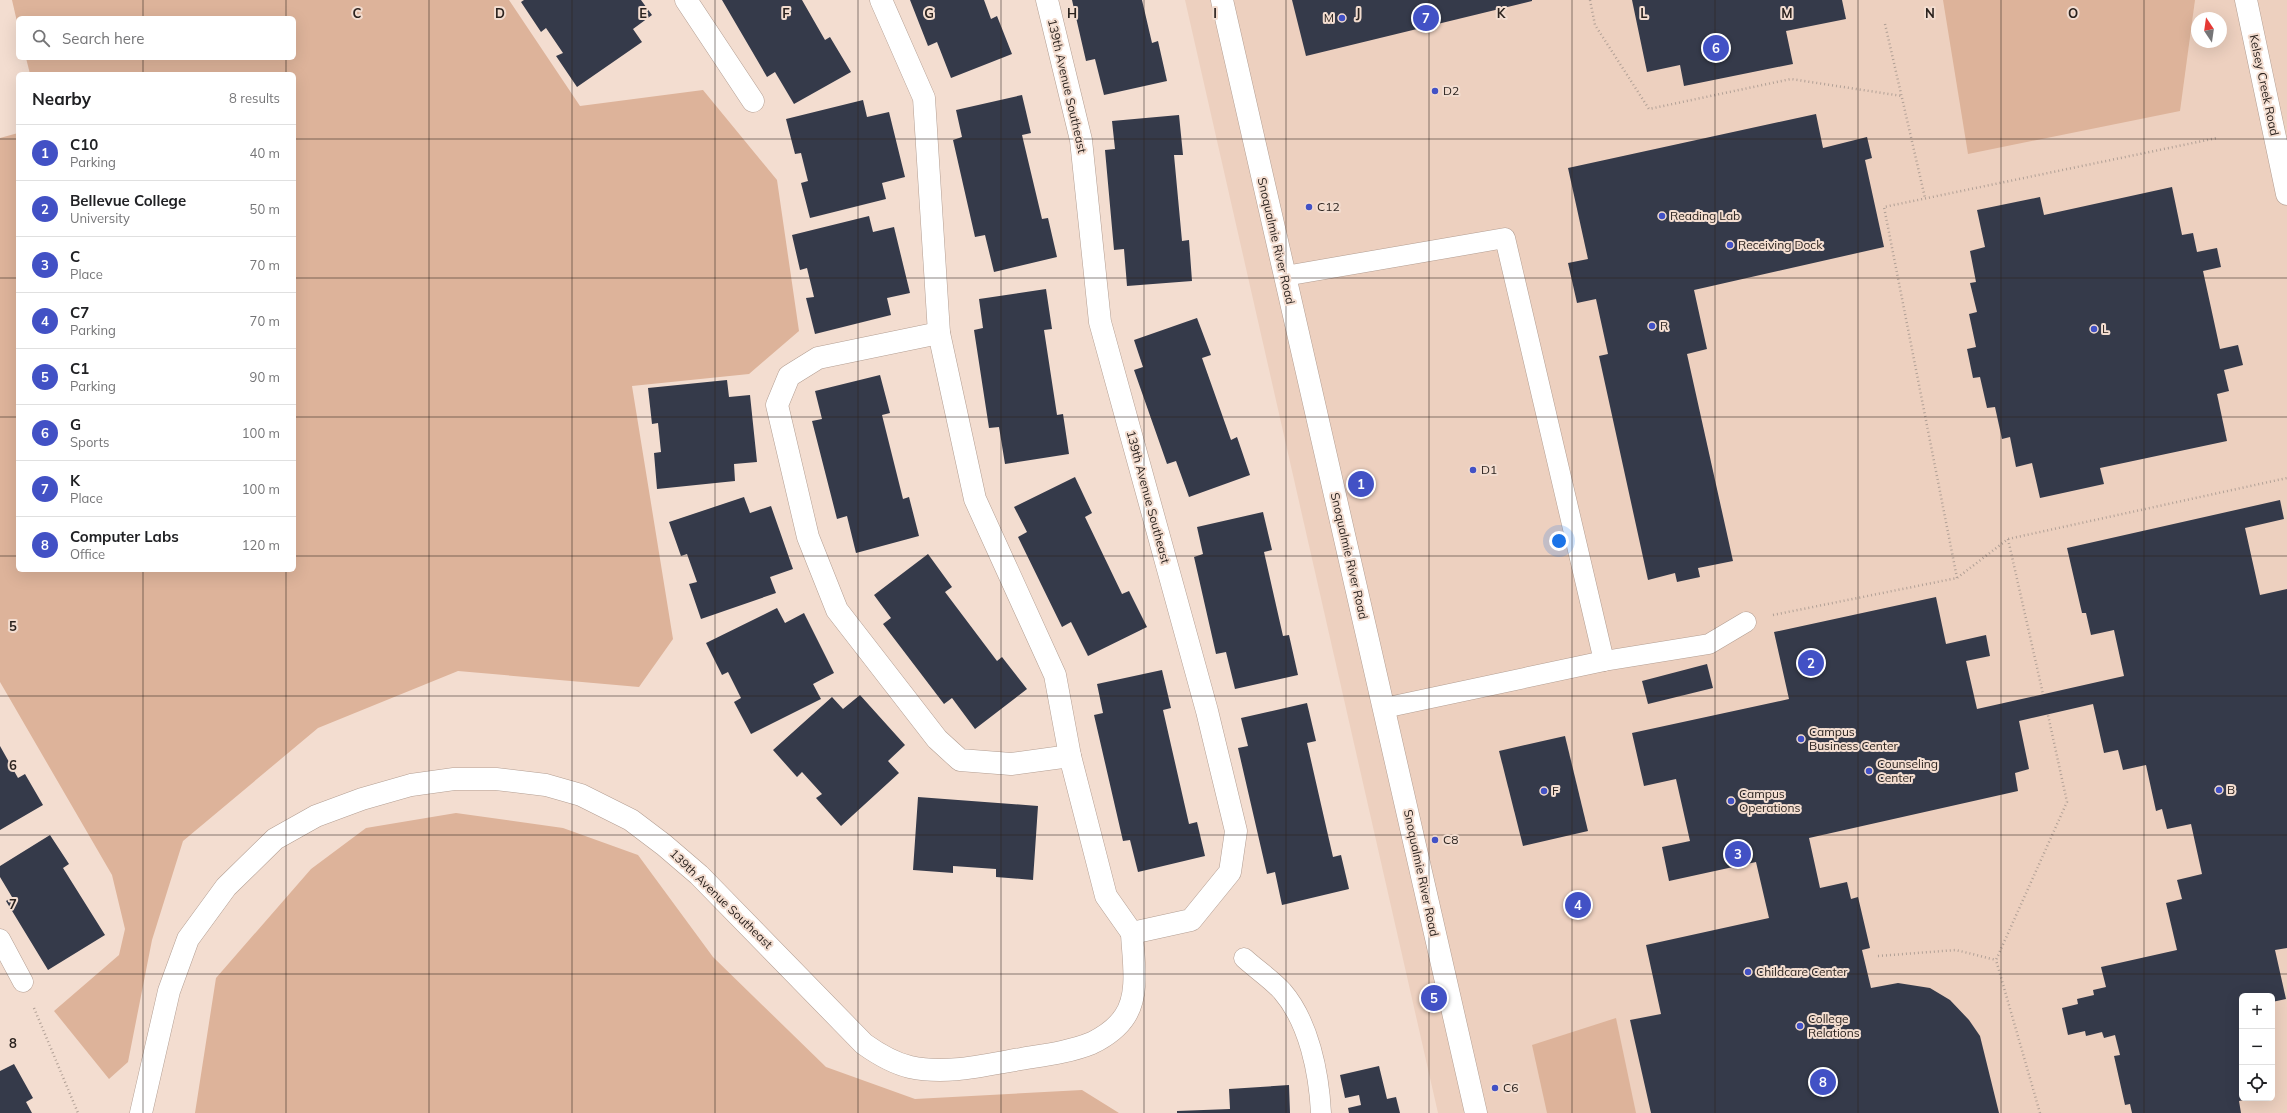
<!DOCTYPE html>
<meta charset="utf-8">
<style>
:root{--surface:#fff;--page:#f2f2f2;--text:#202124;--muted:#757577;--line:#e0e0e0;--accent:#4251c5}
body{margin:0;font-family:Mulish,sans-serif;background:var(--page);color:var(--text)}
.controls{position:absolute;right:12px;bottom:12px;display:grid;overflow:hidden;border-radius:6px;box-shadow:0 4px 16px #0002}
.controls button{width:36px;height:36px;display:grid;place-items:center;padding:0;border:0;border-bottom:1px solid var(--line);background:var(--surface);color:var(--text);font:20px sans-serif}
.compass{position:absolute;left:2191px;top:12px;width:36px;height:36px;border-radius:50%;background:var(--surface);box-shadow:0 4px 16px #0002;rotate:347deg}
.you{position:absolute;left:1559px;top:541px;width:14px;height:14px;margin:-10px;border:3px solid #fff;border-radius:50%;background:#1a73e8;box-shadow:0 0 0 6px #1a73e833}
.badge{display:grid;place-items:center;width:26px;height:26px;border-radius:50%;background:var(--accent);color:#fff;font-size:13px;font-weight:700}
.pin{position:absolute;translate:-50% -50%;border:2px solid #fff;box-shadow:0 1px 4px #0006}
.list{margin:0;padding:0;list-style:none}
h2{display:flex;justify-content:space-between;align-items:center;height:52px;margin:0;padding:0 16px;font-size:17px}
h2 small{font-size:13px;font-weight:400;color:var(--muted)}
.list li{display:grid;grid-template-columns:26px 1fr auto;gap:12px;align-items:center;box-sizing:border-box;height:56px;padding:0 16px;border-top:1px solid var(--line)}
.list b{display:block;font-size:15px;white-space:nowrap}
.list p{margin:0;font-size:13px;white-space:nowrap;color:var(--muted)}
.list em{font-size:13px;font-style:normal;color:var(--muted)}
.icon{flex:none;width:22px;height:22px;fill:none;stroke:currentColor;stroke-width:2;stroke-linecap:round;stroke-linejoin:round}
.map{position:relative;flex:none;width:2287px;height:1113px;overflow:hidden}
.search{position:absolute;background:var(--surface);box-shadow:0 4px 16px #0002;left:16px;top:16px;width:280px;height:44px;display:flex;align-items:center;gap:10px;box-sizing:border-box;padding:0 14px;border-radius:6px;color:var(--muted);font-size:15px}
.panel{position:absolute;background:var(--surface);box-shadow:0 4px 16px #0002;left:16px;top:72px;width:280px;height:500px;border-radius:6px}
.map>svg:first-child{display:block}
.built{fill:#edd0bf;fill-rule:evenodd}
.green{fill:#ddb39a}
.building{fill:#353a4a}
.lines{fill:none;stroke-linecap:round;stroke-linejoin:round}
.service-casing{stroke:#b39e92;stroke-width:21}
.minor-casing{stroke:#b39e92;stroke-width:23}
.path{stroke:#b1a096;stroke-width:2.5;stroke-dasharray:1 3;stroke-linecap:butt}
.service{stroke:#fff;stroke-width:20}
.minor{stroke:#fff;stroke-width:22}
.grid{fill:none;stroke:#2b231f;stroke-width:1;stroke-opacity:0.55}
.poi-dot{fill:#4251c5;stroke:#f3ddd0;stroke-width:1.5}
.labels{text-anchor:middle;stroke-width:4;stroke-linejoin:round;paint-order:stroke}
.poi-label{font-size:12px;fill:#2b231f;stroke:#f3ddd0;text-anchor:start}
.street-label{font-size:12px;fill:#2b231f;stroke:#f3ddd0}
.grid-label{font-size:13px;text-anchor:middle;font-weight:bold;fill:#2b231f;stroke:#f3ddd0;stroke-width:4;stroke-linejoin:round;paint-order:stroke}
</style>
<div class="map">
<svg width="2287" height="1113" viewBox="0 0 2287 1113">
<rect width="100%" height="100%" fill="#f3ddd0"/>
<path class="built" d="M1185,0H2287V1113H1438ZM2197,18H2221V42H2197ZM2242,996H2272V1098H2242Z"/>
<g class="green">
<polygon points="12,0 509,0 580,106 703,90 777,180 799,331 749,374 632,386 673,639 639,687 458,671 318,728 183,841 152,940 128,1062 109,1079 54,1011 119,955 125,929 112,875 0,682 0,138 18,133 18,570 294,570 294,74 30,74 26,58 294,58 294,18 18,18 18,26"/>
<polygon points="1943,0 2195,0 2180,111 1968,154"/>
<polygon points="456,813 563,828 638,855 713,957 826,1067 915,1099 1082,1090 1119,1113 195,1113 216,978 311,869 366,828"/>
<polygon points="1616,1018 1636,1113 1547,1113 1532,1045"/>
</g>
<g class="building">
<polygon points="524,0 641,0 652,15 633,29 642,42 577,87 556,56 563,53 546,28 541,32 521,2"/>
<polygon points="722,0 802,0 825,40 830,37 851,72 794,104 775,72 767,77"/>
<polygon points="910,0 984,0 991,19 997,16 1012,54 951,78 937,42 928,46"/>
<polygon points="1072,0 1142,0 1152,43 1158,41 1167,81 1104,95 1095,59 1086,61"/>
<polygon points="1292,0 1532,0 1532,1 1306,56"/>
<polygon points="1632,0 1842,0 1846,19 1786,31 1793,64 1684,86 1680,65 1647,72"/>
<polygon points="1022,95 1031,133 1022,135 1042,219 1048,218 1057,257 994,272 985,235 975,237 953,140 962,137 956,110"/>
<polygon points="863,100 867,117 889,112 905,177 882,183 886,199 810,218 801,183 808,181 801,153 795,154 786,119"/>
<polygon points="1816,114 1823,148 1867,137 1872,158 1865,160 1884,247 1694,290 1707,349 1687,354 1733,561 1698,568 1700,577 1677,582 1675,573 1648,580 1599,356 1608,354 1596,299 1577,303 1568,263 1588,259 1568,168"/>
<polygon points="1179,115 1183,155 1174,155 1182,241 1189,240 1192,281 1127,286 1124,249 1114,250 1105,150 1115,149 1112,121"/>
<polygon points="2172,187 2182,235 2193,233 2197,252 2217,248 2221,267 2203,271 2220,349 2238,345 2243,365 2224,370 2229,391 2217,394 2227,441 2100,468 2104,484 2040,498 2032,463 2016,467 2010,437 2002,439 1995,407 1987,408 1980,377 1973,378 1967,349 1976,347 1969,314 1977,312 1970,283 1976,282 1970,251 1985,247 1977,210 2040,197 2044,215"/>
<polygon points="869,216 873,232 894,227 910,293 887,298 891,315 815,334 806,298 814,297 807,268 800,270 792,235"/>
<polygon points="1046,289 1052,329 1044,330 1057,415 1063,414 1069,454 1005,464 999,427 989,428 974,330 983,328 979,299"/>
<polygon points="1197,318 1211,355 1202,358 1231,440 1237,437 1250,475 1189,497 1176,461 1167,464 1134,370 1143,367 1134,340"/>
<polygon points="880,375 890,413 882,415 903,499 909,497 919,536 856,553 847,516 837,519 812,421 822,419 815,391"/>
<polygon points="727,380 729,397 750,395 757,462 734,464 735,481 657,489 654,453 661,452 658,423 652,424 648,388"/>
<polygon points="1075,477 1092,513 1085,517 1122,594 1129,591 1147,627 1088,656 1071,622 1062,627 1018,537 1027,532 1014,507"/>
<polygon points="744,497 750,513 771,506 793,569 770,577 776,593 701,619 689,584 697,582 687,554 681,556 669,522"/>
<polygon points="2280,500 2284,519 2245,528 2260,595 2287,589 2287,948 2275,950 2286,999 2272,1002 2272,996 2242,996 2242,1098 2248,1099 2239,1101 2241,1113 2132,1113 2130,1104 2125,1105 2114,1056 2120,1055 2115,1035 2104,1038 2102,1032 2086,1036 2085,1031 2068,1035 2062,1008 2078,1004 2077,999 2094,995 2093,990 2106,987 2101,967 2177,950 2166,903 2182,899 2177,880 2202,874 2191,824 2167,829 2162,809 2156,811 2146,765 2123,770 2118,750 2104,753 2093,704 2019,721 2029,769 2015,773 2018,791 1809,838 1820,888 1847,882 1851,899 1858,897 1870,948 1862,950 1871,988 1898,983 1930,988 1950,1000 1969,1020 1980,1036 1999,1113 1651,1113 1630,1020 1661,1014 1646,945 1769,918 1756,862 1669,881 1662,847 1690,841 1676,779 1644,786 1632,733 1789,699 1774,632 1936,597 1946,644 1986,635 1990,656 1966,661 1977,709 2124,676 2114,630 2091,635 2086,613 2082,613 2067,548"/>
<polygon points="1263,512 1272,550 1264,552 1283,636 1289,635 1298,675 1235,689 1226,652 1216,654 1194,557 1203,554 1197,527"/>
<polygon points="928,554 952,587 945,592 997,661 1002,657 1027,689 975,729 952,698 944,704 883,624 891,618 874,595"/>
<polygon points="777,608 785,623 804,613 834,673 813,684 821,699 751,734 734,702 741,698 728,672 722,675 706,643"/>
<polygon points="1707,664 1713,688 1648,704 1642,681"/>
<polygon points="1162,670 1171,708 1163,710 1189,824 1197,822 1205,856 1138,872 1130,840 1123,841 1094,715 1103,713 1097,684"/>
<polygon points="860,695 905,745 888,761 899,773 841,826 816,798 822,794 802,772 797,777 773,750 832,697 843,709"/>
<polygon points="1307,703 1316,741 1307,743 1333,857 1341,855 1349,889 1282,905 1275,872 1267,874 1238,748 1248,746 1241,718"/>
<polygon points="1565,736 1588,831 1523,846 1499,751"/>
<polygon points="0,746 18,778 25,774 43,805 0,830"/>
<polygon points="918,797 1038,806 1033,880 996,877 996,869 953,866 953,873 913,870"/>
<polygon points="50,835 69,864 63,868 105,935 48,970 6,901 12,897 0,877 0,866"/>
<polygon points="14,1064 33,1098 26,1102 32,1113 0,1113 0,1071"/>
<polygon points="1379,1066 1387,1099 1396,1097 1400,1113 1349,1113 1348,1108 1361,1105 1359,1095 1345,1098 1340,1075"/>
<polygon points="1289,1085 1290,1113 1177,1113 1177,1111 1230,1109 1229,1089"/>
</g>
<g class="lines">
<g class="service-casing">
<g id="service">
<polyline points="1285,276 1505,238 1604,661"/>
<polyline points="1384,708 1604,661 1709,644 1746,622"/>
<polyline points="0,939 23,982"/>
<path d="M1244,958C1256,969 1271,979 1282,991C1309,1022 1319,1073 1321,1113"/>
</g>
</g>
<g class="minor-casing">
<g id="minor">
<polyline points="686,0 753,101"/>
<polyline points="881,0 924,98 939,333 975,499 1055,675 1070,756 1106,896 1132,933 1191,920 1230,872 1236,831 1207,711 1100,322 1081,140 1047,0"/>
<polyline points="1222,0 1476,1113"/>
<polyline points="2246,0 2287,194"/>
<polyline points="939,333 818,358 789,376 777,405 808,537 837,610 937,739 960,760 1011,764 1070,756"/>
<path d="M141,1113L169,991L188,939L226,887L275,839L316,816L362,799L411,785L454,779H496L546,785L581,795L631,820L664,845L699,875L864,1044C878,1054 893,1063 910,1067C947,1075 985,1065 1021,1059C1045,1055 1070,1052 1092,1043C1104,1037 1118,1027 1125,1016C1140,993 1133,959 1132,933"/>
</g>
</g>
<g class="path">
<polyline points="1590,0 1595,25 1649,109 1791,79 1902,96"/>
<polyline points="1885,24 1925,198"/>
<polyline points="2008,539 2043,694"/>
<polyline points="1957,578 1884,207 2217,138"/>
<polyline points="1773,615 1957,578 2008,539 2287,478"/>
<polyline points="1878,956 1956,950 1996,960"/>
<polyline points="34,1008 78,1113"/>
<polyline points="2040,1113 1996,960 2067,802 2048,715"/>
</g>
<use href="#service" class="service"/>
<use href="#minor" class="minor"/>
</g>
<path class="grid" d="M143,0V18M286,0V18M429,0V1113M572,0V1113M715,0V1113M858,0V1113M1001,0V1113M1144,0V1113M1286,0V1113M1429,0V1113M1572,0V1113M1715,0V1113M1858,0V1113M2001,0V1113M2144,0V1113M143,58V74M286,58V74M0,139H18M294,139H2287M0,278H18M294,278H2287M0,417H18M294,417H2287M0,556H18M294,556H2287M143,570V1113M286,570V1113M0,696H2287M0,835H2287M0,974H2287"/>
<g class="poi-dot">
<circle cx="1342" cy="18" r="4"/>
<circle cx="1435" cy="91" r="4"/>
<circle cx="1309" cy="207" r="4"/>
<circle cx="1662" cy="216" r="4"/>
<circle cx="1730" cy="245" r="4"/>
<circle cx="1652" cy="326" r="4"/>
<circle cx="2094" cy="329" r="4"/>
<circle cx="1473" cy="470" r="4"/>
<circle cx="1801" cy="739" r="4"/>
<circle cx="1869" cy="771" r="4"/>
<circle cx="2219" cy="790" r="4"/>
<circle cx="1544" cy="791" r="4"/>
<circle cx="1731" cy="801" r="4"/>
<circle cx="1435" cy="840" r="4"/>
<circle cx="1748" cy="972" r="4"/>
<circle cx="1800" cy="1026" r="4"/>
<circle cx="1495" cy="1088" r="4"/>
</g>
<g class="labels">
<g class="poi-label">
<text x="1334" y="22" text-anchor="end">M</text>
<text x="1443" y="95">D2</text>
<text x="1317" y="211">C12</text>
<text x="1670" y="220">Reading Lab</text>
<text x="1738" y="249">Receiving Dock</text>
<text x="1660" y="330">R</text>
<text x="2102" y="333">L</text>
<text x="1481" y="474">D1</text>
<text x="1809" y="736">Campus<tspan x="1809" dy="14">Business Center</tspan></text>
<text x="1877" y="768">Counseling<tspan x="1877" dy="14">Center</tspan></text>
<text x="2227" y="794">B</text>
<text x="1552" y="795">F</text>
<text x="1739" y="798">Campus<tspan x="1739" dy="14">Operations</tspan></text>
<text x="1443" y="844">C8</text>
<text x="1756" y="976">Childcare Center</text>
<text x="1808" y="1023">College<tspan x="1808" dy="14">Relations</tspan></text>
<text x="1503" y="1092">C6</text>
</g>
<g class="street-label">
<text transform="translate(2264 85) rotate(78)" y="4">Kelsey Creek Road</text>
<text transform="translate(1067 86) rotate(77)" y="4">139th Avenue Southeast</text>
<text transform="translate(1276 241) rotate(77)" y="4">Snoqualmie River Road</text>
<text transform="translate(1148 497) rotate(75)" y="4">139th Avenue Southeast</text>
<text transform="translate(1349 556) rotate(77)" y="4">Snoqualmie River Road</text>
<text transform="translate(1421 873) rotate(78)" y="4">Snoqualmie River Road</text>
<text transform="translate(721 899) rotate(44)" y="4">139th Avenue Southeast</text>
</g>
</g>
<g class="grid-label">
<text x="357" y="18">C</text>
<text x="500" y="18">D</text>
<text x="643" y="18">E</text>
<text x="786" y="18">F</text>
<text x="929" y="18">G</text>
<text x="1072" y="18">H</text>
<text x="1215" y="18">I</text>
<text x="1358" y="18">J</text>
<text x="1501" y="18">K</text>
<text x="1644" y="18">L</text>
<text x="1787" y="18">M</text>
<text x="1930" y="18">N</text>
<text x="2073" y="18">O</text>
<text x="13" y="631">5</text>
<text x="13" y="770">6</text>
<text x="13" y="909">7</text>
<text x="13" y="1048">8</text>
</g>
</svg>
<div class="controls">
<button>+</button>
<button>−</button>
<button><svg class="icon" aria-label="locate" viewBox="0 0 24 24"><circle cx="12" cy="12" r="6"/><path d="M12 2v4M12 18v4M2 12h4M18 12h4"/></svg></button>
</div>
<svg class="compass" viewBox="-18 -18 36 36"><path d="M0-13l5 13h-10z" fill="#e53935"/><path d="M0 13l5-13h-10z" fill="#757577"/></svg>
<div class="you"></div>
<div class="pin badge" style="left:1361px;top:484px">1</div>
<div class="pin badge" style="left:1811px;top:663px">2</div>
<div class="pin badge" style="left:1738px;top:854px">3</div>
<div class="pin badge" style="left:1578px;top:905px">4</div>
<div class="pin badge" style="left:1434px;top:998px">5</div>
<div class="pin badge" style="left:1716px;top:48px">6</div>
<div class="pin badge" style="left:1426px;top:18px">7</div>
<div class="pin badge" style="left:1823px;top:1082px">8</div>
<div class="search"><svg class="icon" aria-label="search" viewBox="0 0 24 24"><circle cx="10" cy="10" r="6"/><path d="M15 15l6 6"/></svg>Search here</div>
<section class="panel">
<h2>Nearby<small>8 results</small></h2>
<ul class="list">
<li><span class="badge">1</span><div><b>C10</b><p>Parking</p></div><em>40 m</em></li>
<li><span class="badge">2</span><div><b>Bellevue College</b><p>University</p></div><em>50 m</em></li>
<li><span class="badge">3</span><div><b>C</b><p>Place</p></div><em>70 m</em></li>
<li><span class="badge">4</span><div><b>C7</b><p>Parking</p></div><em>70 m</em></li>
<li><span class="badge">5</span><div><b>C1</b><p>Parking</p></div><em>90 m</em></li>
<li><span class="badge">6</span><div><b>G</b><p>Sports</p></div><em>100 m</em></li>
<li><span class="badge">7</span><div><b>K</b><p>Place</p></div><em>100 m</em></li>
<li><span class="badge">8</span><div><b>Computer Labs</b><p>Office</p></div><em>120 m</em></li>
</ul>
</section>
</div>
